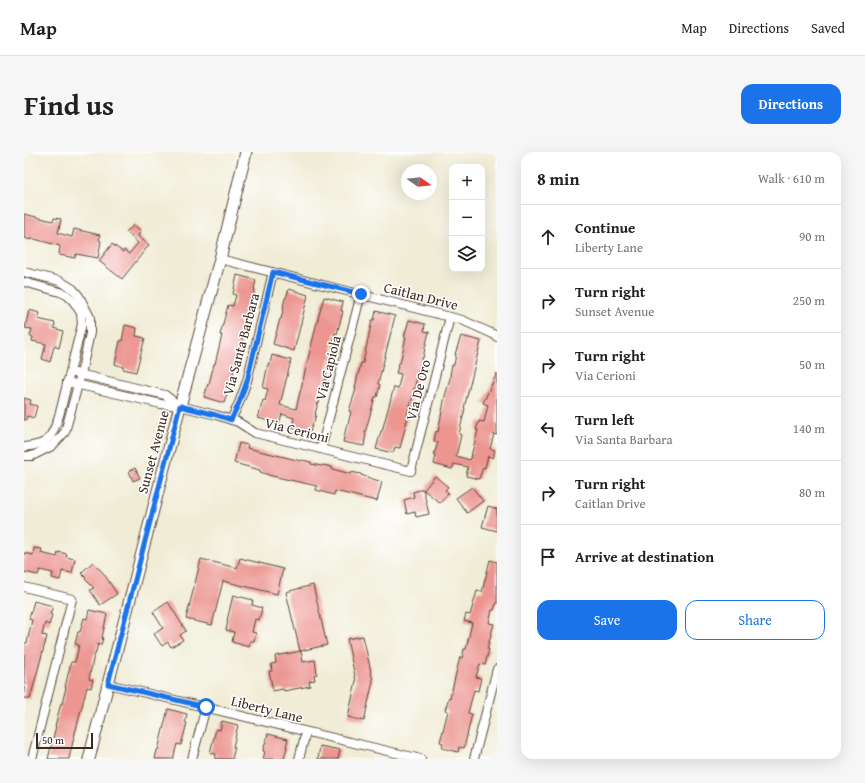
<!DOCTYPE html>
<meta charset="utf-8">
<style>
:root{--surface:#fff;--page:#f6f6f6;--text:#202124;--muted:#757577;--line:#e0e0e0;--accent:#1a73e8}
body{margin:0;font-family:"Gentium Book Plus",serif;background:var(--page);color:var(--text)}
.controls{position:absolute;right:12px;top:12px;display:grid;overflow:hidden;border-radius:8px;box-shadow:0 4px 16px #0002}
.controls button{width:36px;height:36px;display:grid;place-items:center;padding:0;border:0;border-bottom:1px solid var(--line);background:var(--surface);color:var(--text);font:20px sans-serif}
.compass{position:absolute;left:377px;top:12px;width:36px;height:36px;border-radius:50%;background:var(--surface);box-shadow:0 4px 16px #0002;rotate:104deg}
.scale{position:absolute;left:12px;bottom:10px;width:57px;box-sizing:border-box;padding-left:4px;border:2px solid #3b2a1e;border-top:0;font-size:11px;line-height:14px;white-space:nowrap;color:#3b2a1e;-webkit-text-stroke:3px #fff;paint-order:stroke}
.stop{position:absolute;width:12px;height:12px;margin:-9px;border:3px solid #1a73e8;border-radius:50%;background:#fff}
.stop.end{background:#1a73e8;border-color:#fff;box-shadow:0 1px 4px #0008}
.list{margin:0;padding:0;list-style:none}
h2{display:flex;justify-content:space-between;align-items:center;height:52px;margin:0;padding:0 16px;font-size:17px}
h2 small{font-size:13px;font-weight:400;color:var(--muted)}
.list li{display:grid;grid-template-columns:26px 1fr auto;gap:12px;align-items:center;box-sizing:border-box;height:64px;padding:0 16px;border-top:1px solid var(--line)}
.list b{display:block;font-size:15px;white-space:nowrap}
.list p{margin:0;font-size:13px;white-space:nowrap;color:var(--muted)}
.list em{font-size:13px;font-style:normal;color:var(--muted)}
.actions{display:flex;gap:8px;padding:12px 16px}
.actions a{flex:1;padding:9px 0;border:1px solid var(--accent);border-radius:12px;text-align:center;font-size:14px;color:var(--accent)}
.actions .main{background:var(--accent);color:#fff}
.icon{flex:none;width:22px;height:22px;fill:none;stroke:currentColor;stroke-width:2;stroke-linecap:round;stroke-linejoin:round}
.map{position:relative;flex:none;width:473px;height:607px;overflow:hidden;border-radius:12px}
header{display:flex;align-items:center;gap:24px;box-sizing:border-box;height:56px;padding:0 20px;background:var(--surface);border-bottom:1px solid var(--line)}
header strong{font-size:19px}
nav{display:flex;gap:22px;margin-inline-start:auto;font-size:14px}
.intro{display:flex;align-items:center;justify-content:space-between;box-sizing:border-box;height:96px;padding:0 24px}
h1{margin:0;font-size:28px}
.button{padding:10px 18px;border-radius:12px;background:var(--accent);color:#fff;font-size:14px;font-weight:700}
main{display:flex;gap:24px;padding:0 24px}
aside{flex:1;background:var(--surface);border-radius:12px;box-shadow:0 4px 16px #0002}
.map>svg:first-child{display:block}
.building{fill:#ec9591}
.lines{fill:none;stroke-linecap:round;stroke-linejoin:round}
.street-casing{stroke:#564739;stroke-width:10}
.secondary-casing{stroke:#564739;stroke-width:13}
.street{stroke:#fff;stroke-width:8}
.secondary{stroke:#fff;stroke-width:11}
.route{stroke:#1a73e8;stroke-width:5}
.labels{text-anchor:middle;stroke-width:3;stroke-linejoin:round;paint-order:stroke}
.street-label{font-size:14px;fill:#3b2a1e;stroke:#fff}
</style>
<header>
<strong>Map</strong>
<nav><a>Map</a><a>Directions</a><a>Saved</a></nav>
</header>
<div class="intro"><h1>Find us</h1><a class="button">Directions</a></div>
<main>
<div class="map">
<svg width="473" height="607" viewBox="0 0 473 607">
<rect width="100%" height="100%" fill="#fff"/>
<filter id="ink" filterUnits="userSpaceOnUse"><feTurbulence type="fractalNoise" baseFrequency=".025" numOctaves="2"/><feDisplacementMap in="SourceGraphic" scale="8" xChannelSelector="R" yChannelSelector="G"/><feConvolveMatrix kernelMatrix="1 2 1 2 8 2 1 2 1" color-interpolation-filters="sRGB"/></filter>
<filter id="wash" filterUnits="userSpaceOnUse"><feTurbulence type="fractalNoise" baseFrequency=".012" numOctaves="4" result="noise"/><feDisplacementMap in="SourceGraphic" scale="16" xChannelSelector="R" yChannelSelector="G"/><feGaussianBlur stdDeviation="0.9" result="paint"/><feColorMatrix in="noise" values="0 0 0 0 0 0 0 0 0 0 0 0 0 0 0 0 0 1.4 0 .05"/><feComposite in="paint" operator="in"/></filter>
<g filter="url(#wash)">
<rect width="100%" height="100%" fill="#f0ecd5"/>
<g id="blocks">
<g class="building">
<polygon points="0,62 29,69 30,66 37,67 34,81 48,85 50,77 76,83 75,88 77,89 74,106 52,102 51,106 35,103 36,94 7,86 7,88 0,86"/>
<polygon points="110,73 117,79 114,84 125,93 98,127 75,109 88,92 99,100 100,98 105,102 114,91 102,80"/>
<polygon points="213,123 232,128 230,137 231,137 229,146 228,146 217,191 218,191 216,200 214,200 207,230 200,251 180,245 184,232 185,232 190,212 191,212 198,183 196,183 204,153 209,154 212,143 209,142"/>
<polygon points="265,137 284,143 270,199 249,192 256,167 257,167 260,155 259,155 261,146 262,146"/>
<polygon points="300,145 319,150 317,159 319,159 313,182 311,181 308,197 309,197 307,207 305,206 301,229 300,228 295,251 294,251 291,262 292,262 290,271 289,270 286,280 268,275 270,266 258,262 255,272 234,266 239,248 241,249 244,237 239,236 244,212 246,212 248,203 267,208 256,253 272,257 293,170"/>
<polygon points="5,158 16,161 14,167 31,171 30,176 39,179 35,196 30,194 26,210 18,207 22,192 8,189 9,185 6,184 8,177 1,176"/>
<polygon points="352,159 371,164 354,232 356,233 353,245 351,245 341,281 342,281 340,294 319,290 323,272 324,272 327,260 325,259 332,237 331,236 333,227 337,211 339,211 348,168 350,168"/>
<polygon points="385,168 401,172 400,179 405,180 401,196 399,206 398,206 389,241 390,241 383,263 384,264 376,296 371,295 369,301 352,297 357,279 358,279 370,235 374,236 377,222 372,221 375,211 376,211 382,185 380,185"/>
<polygon points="101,173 113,176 112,184 121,186 112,220 99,217 99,215 91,212 96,189 98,189"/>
<polygon points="437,184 457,189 440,256 441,256 435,282 437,283 432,304 446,308 454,278 452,278 455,269 460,270 464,253 459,251 473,221 473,283 470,282 466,297 471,298 469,306 464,304 461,316 459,315 455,327 442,324 444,315 430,312 428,317 410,312 412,304 410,303 414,290 410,289 412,279 414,280 421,244 427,223 426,223 428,213 430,213 432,202 431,202"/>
<polygon points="0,246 7,248 6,252 13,254 10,266 3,264 2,268 0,268"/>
<polygon points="215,291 224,293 223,296 277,309 278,308 287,310 287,312 298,314 299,313 308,315 308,317 327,322 327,320 337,322 337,323 358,330 353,349 311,339 310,343 292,338 293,334 248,324 236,320 236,318 210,311"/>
<polygon points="111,316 116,326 109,329 105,319"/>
<polygon points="411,324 424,335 421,338 425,341 416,351 400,338"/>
<polygon points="448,335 459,349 443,361 432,346"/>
<polygon points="399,337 405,362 392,365 391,360 383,362 380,348 390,345 389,340"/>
<polygon points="464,354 473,357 473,379 458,375"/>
<polygon points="10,396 18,397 17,401 33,405 34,400 43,402 42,405 51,407 48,421 38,419 36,428 28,426 29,421 16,418 14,423 0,420 0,401 9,403"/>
<polygon points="216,406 259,417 253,442 199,429 188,473 162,467 177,407 213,416"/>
<polygon points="466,408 473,410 473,452 472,452 470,458 468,458 465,471 470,472 463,497 465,497 461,513 456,512 452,525 457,526 454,539 450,538 444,561 448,562 440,596 435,595 434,600 418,596 419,591 416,590 424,559 421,558 425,545 426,546 436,505 438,506 440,497 442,497 448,471 440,469 442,462 446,463 453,439 458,440"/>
<polygon points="69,410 80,422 93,442 76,453 66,438 70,436 61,427 62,426 57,421"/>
<polygon points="289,433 303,493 276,499 262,440"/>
<polygon points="209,443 229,448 228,453 238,456 235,468 231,467 228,480 232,481 230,489 226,489 225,495 208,490 210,480 202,478 204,469 203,469"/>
<polygon points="10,449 29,454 26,462 28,463 25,473 21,471 18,483 23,484 6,547 0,546 0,538 2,532 0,531 0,491 3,491 8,468 5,467"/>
<polygon points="144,450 162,479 156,483 159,488 147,495 144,490 138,494 130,482 139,476 129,460"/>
<polygon points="65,458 83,462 78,486 79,486 77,493 74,492 71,503 70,503 65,527 69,528 67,536 63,535 49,589 45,607 24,607 32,574 31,574 37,551 38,552 42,535 41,535 47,510 51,510 55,493 51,492 54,480 56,480 60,466 63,467"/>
<polygon points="339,484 349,529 340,569 324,565 332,529 323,487"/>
<polygon points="277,499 279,510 291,508 293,522 290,523 291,528 285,529 286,534 260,539 259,537 249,539 245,519 248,519 247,512 252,511 251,504"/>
<polygon points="144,557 163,562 161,570 163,571 157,593 153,592 149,607 131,607 133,598 134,598"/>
<polygon points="198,569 214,573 209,595 211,595 208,607 191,607 192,602 186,601 192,577 196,578"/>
<polygon points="244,582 264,587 262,595 263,595 260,607 239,607 241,600 239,599"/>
<polygon points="296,594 316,598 314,607 294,607"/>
</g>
</g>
</g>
<g filter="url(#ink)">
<use href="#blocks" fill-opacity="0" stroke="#564739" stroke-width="1"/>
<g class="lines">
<g class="street-casing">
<g id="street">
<polyline points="196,107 438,168 469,182 473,185"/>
<polyline points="0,120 36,129 49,137 55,144 66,165 66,181 57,222 41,280 28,294 8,304 0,304"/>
<path d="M0,130L36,140L43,143L50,150L57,161L58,172C53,192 48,212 43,232C39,247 34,277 23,288C18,293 7,294 0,295"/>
<polyline points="51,221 141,243 155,254"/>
<polyline points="43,230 137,252 156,254 192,263 214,270 231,281 387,319 426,165"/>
<polyline points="207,268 215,251 223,229 249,120"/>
<polyline points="297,297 337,142"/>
<polyline points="0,435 48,447 8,607"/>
<polyline points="84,532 397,607"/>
<polyline points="168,607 182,555"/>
<polyline points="275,607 282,580"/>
<polyline points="450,607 473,517"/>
</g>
</g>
<g class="secondary-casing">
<polyline id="secondary" points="65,607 84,532 156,254 196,107 222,0"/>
</g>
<use href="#street" class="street"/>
<use href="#secondary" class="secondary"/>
</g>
</g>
<g class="lines" filter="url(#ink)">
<polyline class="route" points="182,555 84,532 156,254 192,263 207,268 215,251 223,229 249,120 337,142"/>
</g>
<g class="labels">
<g class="street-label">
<text transform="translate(397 144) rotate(14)" y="5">Caitlan Drive</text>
<text transform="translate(217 192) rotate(-75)" y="5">Via Santa Barbara</text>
<text transform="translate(304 216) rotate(-76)" y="5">Via Capiola</text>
<text transform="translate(394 238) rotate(-76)" y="5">Via De Oro</text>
<text transform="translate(273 278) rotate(14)" y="5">Via Cerioni</text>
<text transform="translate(129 300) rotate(-75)" y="5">Sunset Avenue</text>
<text transform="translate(243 557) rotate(14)" y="5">Liberty Lane</text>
</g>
</g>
</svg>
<div class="controls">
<button>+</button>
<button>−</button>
<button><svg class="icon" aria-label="layers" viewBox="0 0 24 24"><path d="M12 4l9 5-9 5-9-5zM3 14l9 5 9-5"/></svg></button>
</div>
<svg class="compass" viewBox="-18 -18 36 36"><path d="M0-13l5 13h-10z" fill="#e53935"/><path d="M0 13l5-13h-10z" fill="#757577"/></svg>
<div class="scale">50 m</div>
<div class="stop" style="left:182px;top:555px"></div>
<div class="stop end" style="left:337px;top:142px"></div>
</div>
<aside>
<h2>8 min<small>Walk · 610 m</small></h2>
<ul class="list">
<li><svg class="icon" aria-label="ahead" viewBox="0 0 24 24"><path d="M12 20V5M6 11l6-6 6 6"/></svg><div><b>Continue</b><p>Liberty Lane</p></div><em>90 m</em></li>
<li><svg class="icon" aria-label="right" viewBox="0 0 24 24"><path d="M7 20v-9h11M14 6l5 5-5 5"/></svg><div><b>Turn right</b><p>Sunset Avenue</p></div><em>250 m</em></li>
<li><svg class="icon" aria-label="right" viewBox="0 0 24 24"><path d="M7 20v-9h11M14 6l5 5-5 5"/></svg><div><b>Turn right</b><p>Via Cerioni</p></div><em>50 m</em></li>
<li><svg class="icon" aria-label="left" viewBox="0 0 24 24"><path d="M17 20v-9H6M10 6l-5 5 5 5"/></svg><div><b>Turn left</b><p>Via Santa Barbara</p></div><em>140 m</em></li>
<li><svg class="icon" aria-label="right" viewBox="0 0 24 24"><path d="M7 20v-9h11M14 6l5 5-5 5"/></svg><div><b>Turn right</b><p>Caitlan Drive</p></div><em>80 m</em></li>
<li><svg class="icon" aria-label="arrive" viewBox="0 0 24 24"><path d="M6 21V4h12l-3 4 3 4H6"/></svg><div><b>Arrive at destination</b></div></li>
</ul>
<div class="actions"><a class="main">Save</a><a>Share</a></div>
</aside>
</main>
